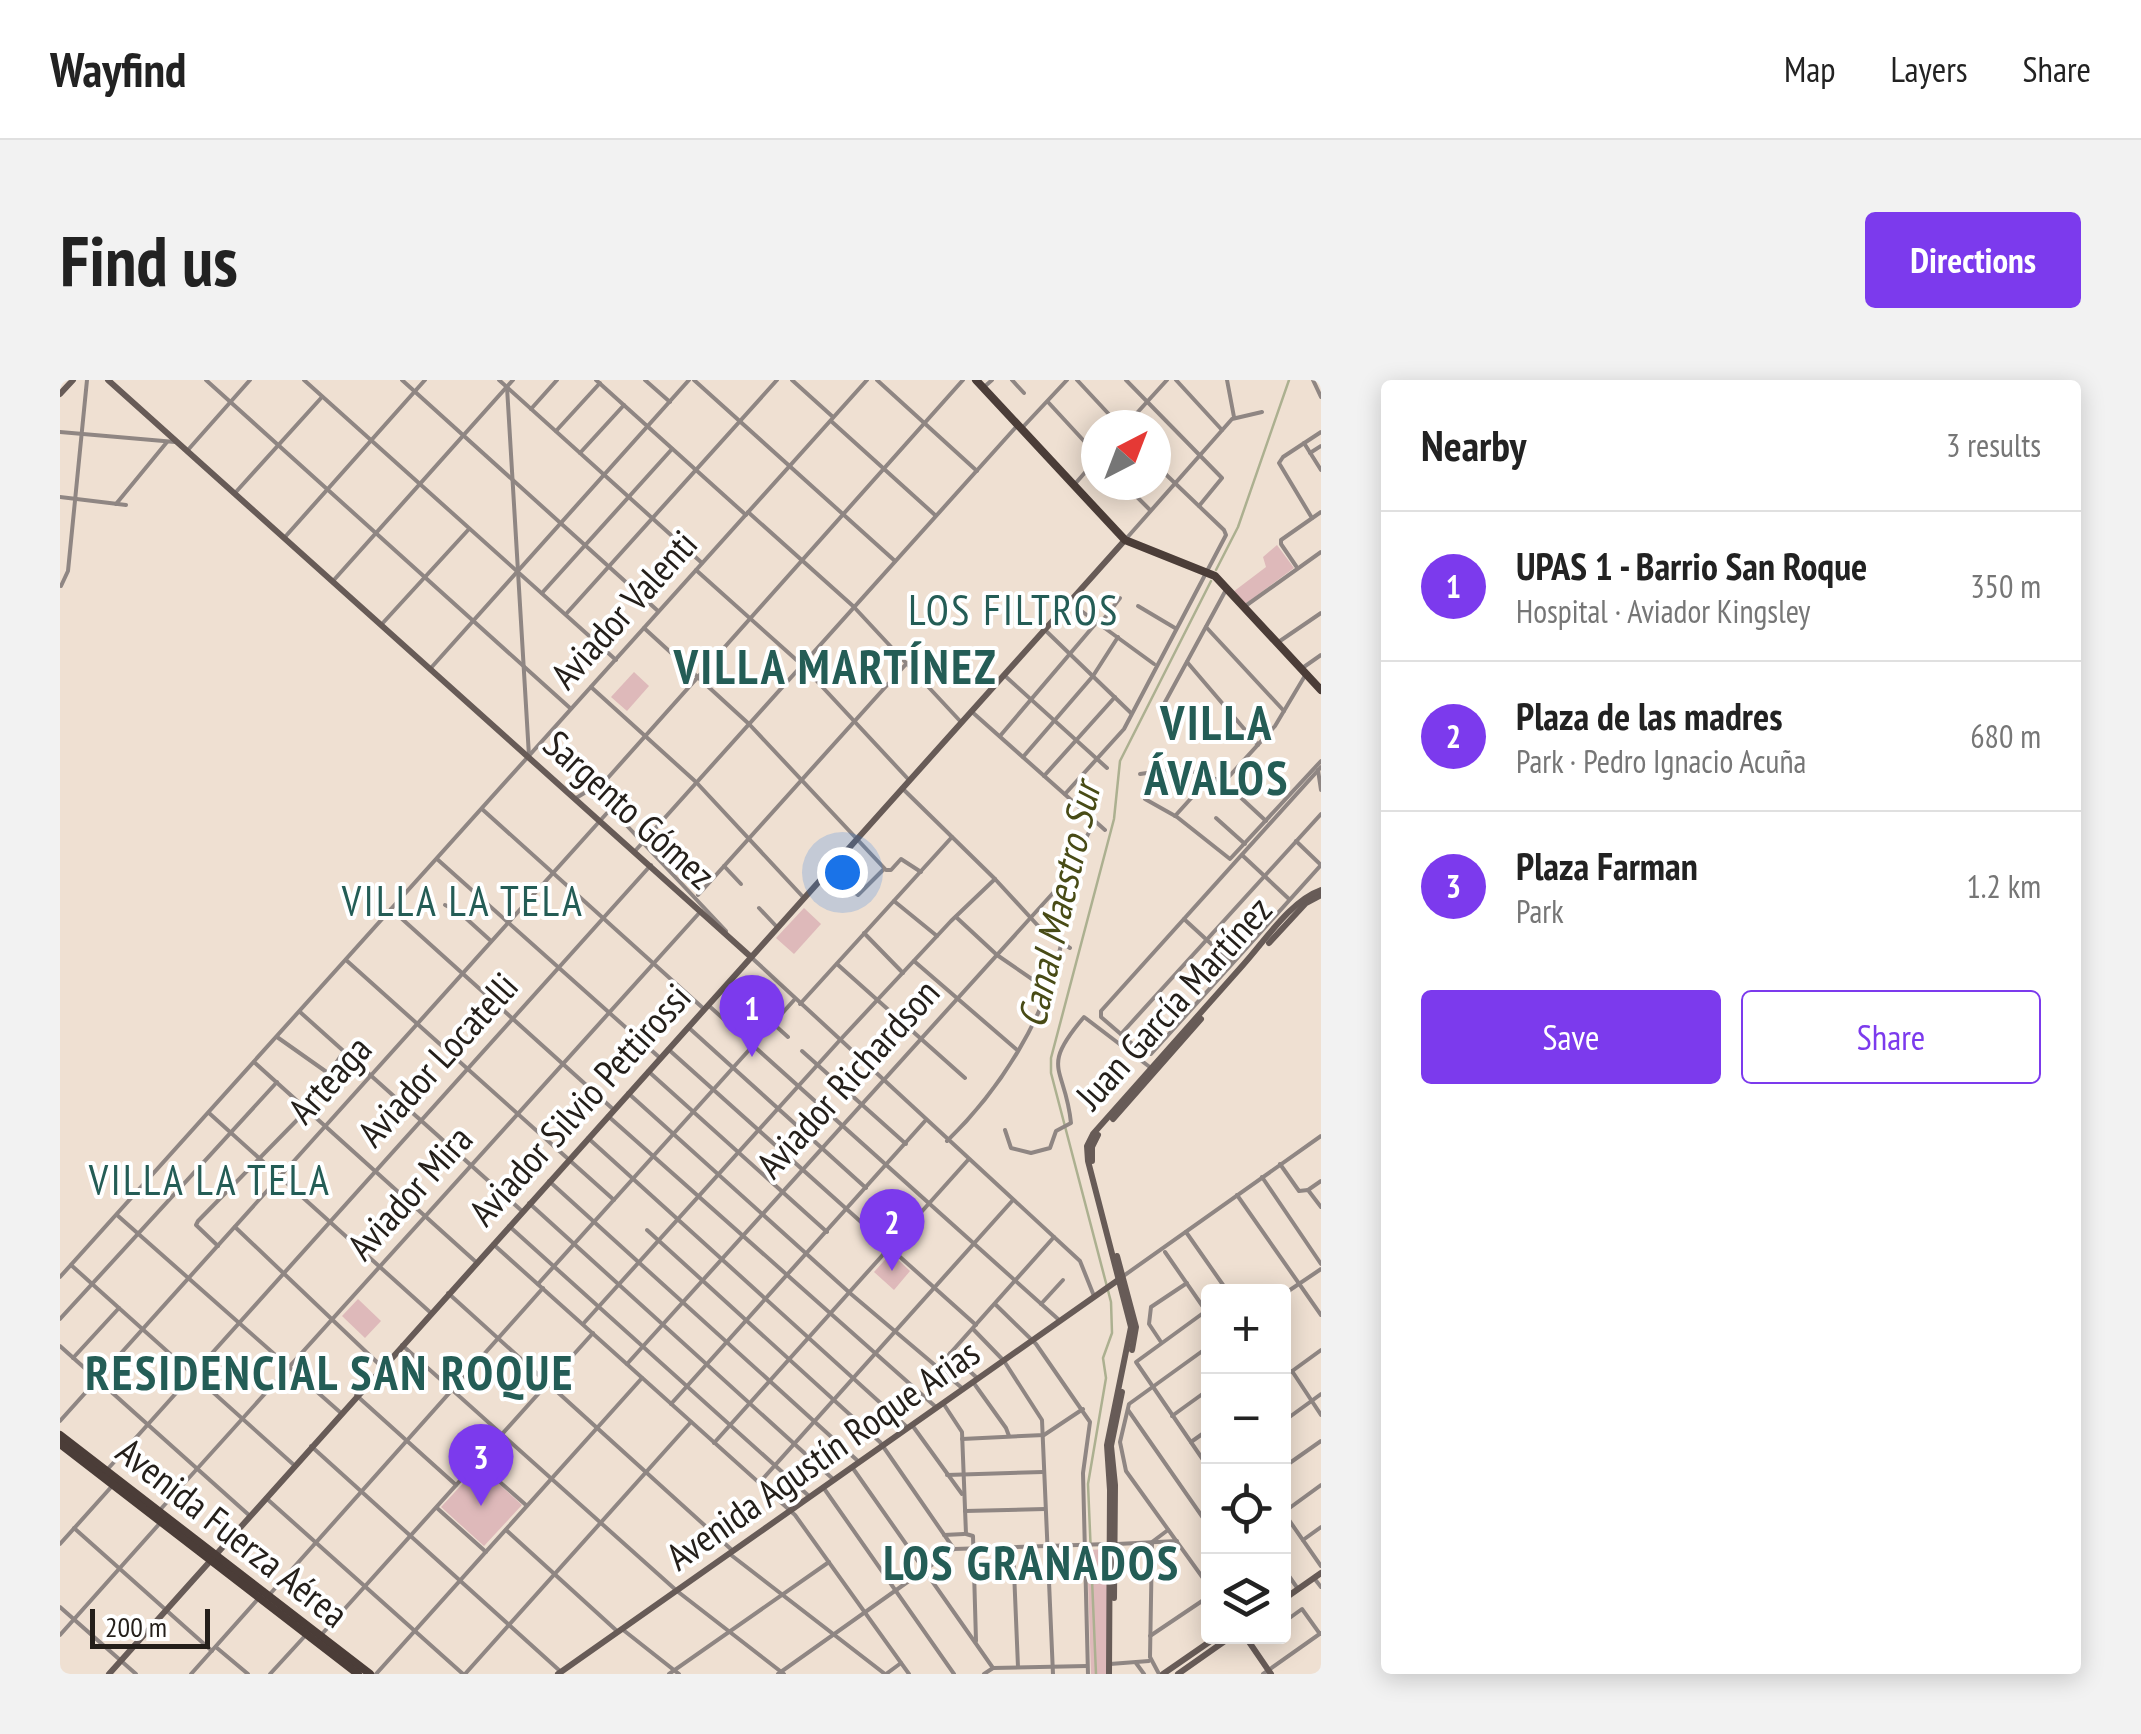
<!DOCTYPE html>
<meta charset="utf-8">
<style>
:root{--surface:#fff;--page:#f2f2f2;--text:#222;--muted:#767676;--line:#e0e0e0;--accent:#7c3aed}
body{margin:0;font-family:"PT Sans Narrow",sans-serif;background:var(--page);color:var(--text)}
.controls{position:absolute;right:30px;bottom:30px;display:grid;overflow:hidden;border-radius:10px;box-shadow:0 5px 25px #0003}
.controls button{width:90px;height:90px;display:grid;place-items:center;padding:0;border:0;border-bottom:2px solid var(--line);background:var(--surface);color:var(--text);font:50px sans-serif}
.compass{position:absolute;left:1021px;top:30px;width:90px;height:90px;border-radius:50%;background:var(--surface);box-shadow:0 5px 25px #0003;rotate:42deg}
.scale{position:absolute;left:30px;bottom:25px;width:120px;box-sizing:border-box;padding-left:10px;border:5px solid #241f1a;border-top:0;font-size:28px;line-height:35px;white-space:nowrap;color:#241f1a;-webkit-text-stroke:8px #fff;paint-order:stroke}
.you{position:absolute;left:782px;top:492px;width:35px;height:35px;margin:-25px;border:8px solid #fff;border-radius:50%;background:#1a73e8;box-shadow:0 0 0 15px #1a73e833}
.badge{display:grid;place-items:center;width:65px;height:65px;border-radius:50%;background:var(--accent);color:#fff;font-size:32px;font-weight:700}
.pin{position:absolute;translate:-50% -82px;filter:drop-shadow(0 2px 5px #0008)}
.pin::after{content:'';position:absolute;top:52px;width:35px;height:30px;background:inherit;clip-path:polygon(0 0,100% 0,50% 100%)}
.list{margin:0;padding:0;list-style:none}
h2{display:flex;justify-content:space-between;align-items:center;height:130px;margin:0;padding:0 40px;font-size:42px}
h2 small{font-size:32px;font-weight:400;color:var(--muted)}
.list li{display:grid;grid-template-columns:65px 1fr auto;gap:30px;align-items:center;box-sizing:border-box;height:150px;padding:0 40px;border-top:2px solid var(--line)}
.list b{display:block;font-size:38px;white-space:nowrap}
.list p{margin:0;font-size:32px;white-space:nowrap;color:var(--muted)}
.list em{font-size:32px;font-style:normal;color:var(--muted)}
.actions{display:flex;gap:20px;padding:30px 40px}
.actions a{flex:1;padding:22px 0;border:2px solid var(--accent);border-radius:10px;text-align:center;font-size:35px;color:var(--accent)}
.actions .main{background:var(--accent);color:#fff}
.icon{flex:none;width:55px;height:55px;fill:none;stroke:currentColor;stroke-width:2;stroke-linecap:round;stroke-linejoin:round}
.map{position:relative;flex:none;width:1261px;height:1294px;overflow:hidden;border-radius:10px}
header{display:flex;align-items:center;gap:60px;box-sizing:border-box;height:140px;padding:0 50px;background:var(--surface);border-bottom:2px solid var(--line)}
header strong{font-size:48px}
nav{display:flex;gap:55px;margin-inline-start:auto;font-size:35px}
.intro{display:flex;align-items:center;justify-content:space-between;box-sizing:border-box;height:240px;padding:0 60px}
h1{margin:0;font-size:70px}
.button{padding:25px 45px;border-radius:10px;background:var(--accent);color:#fff;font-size:35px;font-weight:700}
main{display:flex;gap:60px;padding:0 60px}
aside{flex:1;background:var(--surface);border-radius:10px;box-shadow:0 5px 25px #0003}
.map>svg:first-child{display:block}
.green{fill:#deb9ba}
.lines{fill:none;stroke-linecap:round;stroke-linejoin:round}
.stream{stroke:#acb090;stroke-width:2.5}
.street{stroke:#8f8683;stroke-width:4}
.secondary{stroke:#675b57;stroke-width:6}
.primary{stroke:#4b3d38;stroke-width:8}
.labels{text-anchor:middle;stroke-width:8;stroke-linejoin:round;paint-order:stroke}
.street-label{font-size:38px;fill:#241f1a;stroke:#fff}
.water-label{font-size:40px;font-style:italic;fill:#484b16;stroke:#fff}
.quarter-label{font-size:42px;letter-spacing:2.5px;fill:#245d56;stroke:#fff}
.district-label{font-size:48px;font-weight:bold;letter-spacing:2.5px;fill:#245d56;stroke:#fff}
</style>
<header>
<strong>Wayfind</strong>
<nav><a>Map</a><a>Layers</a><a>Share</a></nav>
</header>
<div class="intro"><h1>Find us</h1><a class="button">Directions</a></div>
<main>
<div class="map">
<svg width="1261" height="1294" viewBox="0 0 1261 1294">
<rect width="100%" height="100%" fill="#efe0d2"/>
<g class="green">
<polygon points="1217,165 1234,188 1184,225 1173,212 1206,187 1203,177"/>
<polygon points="574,292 589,306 567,331 551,317"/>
<polygon points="744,528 761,544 734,574 716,558"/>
<polygon points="831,873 850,891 834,910 814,892"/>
<polygon points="298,919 321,941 305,958 282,936"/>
<polygon points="419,1086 462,1125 424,1166 381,1127"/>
<polygon points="1048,1169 1047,1294 1031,1294 1027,1170"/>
</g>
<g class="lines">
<g class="stream">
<polyline points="1156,190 1178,147 1229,0"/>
<polyline points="1036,1294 1028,1104 1046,998 1043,978 1052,953 1051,922 991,693 991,678 1054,439 1060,381 1151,201"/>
</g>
<g class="street">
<polyline points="146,0 510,328"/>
<polyline points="244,0 556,280"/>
<polyline points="342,0 598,231"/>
<polyline points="439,0 642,183"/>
<polyline points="536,0 686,135"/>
<polyline points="585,0 610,22"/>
<polyline points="634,0 835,181"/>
<polyline points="732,0 773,37"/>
<polyline points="817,0 917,91"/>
<polyline points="952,0 964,13"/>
<polyline points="1017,0 1059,45"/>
<polyline points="1066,0 1162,98 1139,126"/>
<polyline points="1116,0 1162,50"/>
<polyline points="1167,0 1174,37"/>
<polyline points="1253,0 1261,17"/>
<polyline points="447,7 469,376"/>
<polyline points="923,8 932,0"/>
<polyline points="988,22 1036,74"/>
<polyline points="471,29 497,0"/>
<polyline points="771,41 875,135"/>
<polyline points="1066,45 1107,0"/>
<polyline points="962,48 1007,0"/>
<polyline points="496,51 540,3"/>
<polyline points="0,52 115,62"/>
<polyline points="1244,63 1261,90"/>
<polyline points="127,71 190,0"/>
<polyline points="520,73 564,25"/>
<polyline points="1250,73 1261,66"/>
<polyline points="1014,105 1036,80"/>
<polyline points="1065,105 1090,130"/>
<polyline points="175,113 262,17"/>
<polyline points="0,117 66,125"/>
<polyline points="56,124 107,62"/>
<polyline points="688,132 793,226 901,342"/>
<polyline points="1252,138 1219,83 1223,77 1261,52"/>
<polyline points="225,157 365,0"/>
<polyline points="1065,160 1172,39 1202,32"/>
<polyline points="1236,186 1221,164 1221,160 1261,132"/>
<polyline points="636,190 741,284 849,400"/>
<polyline points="273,201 453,0"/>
<polyline points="1,206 8,191 27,0"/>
<polyline points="482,213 612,69"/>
<polyline points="1009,222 1094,284"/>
<polyline points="1078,226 1115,248"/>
<polyline points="1184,227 1261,172"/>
<polyline points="506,234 717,0"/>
<polyline points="1040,244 1060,218"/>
<polyline points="321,245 409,149"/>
<polyline points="1146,247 1224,331"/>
<polyline points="584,248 689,344 826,490 831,490 841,479 861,492"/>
<polyline points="984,249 1071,333"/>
<polyline points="1217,263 1261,233"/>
<polyline points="1127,282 1198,365"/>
<polyline points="370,289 629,0"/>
<polyline points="1241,289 1261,275"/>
<polyline points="944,295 1047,388"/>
<polyline points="531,307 636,402 744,518"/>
<polyline points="1104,324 1167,208"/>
<polyline points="911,331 1045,450"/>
<polyline points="940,356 1037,242"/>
<polyline points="963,377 1033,296 1058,257"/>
<polyline points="1261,387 1041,631 1041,637 1084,674 1091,674 1261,485"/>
<polyline points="1258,390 1261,410"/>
<polyline points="1080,394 1122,388 1164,402"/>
<polyline points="984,396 1055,317"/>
<polyline points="842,408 935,499 981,549 1010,568"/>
<polyline points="1005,414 1064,349 1166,155 1164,150 1096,85"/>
<polyline points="516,418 546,400 903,0"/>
<polyline points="1085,419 1117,437 1170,479 1261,381"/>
<polyline points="422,429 644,629"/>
<polyline points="1115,436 1134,415 1155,399"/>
<polyline points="1156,438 1185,464"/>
<polyline points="1206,441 1164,402 1215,346 1246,294"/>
<polyline points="1236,461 1261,485"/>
<polyline points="575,471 956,47"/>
<polyline points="1182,475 1229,519"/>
<polyline points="377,479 600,678"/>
<polyline points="664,486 681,504"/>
<polyline points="769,490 798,515 824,489"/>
<polyline points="638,515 847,283"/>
<polyline points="834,521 877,556"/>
<polyline points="385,525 399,532 431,561"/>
<polyline points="699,528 716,546"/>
<polyline points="331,529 554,730"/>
<polyline points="896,537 937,575 985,608"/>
<polyline points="1124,539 1172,583"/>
<polyline points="804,553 843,593"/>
<polyline points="692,578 1020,881 1034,916"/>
<polyline points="286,580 554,820"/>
<polyline points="854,581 956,669"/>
<polyline points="777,584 905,698"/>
<polyline points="668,603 728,657"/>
<polyline points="740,624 892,457"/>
<polyline points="648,625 998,939"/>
<polyline points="240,632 462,831"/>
<polyline points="628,647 806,808"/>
<polyline points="1061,654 1261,434"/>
<polyline points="217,657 268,693"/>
<polyline points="608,669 916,945"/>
<polyline points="742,671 846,764"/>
<polyline points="194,682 416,882"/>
<polyline points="588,691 767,852"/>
<polyline points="568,713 791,914 902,1008"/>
<polyline points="149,733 371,933"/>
<polyline points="548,736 877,1028"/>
<path d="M945,750L951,768L971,773L990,768L996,751L1011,743C1005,685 979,690 1024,637L1091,688"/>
<polyline points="528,758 847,1047"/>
<path d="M887,761C940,710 986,637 1001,565"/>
<polyline points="1220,784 1239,811 1248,810 1261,827"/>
<polyline points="1202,797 1261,884"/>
<polyline points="489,801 799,1082"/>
<polyline points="1248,810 1261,801"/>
<polyline points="1177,815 1261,935"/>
<polyline points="469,823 773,1099"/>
<polyline points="57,835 281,1033"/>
<polyline points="449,846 750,1117"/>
<polyline points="175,847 322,987"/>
<polyline points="587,850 820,1062 894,1169"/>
<polyline points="1126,852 1168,912"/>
<polyline points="433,864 735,1135 849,1294"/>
<polyline points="158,866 136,845 138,841 239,738 284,671"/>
<polyline points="1105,872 1148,934"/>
<polyline points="11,885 234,1085"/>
<polyline points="0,897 807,0"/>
<polyline points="1062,897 1261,756"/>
<polyline points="478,904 735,619"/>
<polyline points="388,913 673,1171"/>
<polyline points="1224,914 1261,889"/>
<polyline points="935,924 976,964 1030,1042 1023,1093 1028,1294"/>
<polyline points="981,924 1003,900"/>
<polyline points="1146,931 1076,982 1148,1087"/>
<polyline points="0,939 217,702"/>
<polyline points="523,944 780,660 891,541 935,499"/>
<polyline points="913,949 944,981 982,1040 993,1294"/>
<polyline points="1101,962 1089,944 1091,927 1127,903"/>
<polyline points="342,965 617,1211 724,1294"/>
<polyline points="0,966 190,1136"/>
<polyline points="1148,967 1069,1024 1060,1062 1066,1091 1148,1205"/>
<polyline points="890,973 916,997"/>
<polyline points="13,978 59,928"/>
<polyline points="567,984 1002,503 1035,441"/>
<polyline points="878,987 994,857"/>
<polyline points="1232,991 1261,1035"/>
<polyline points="1224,997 1261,970"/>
<polyline points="913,1002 946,1048 949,1056"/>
<polyline points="296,1015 396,1105"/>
<polyline points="883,1023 902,1052 906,1154 913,1156 916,1261"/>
<polyline points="611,1024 865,741"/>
<polyline points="1068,1030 1148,1145"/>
<polyline points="1112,1036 1148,1010"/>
<polyline points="0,1041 547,433 554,432 666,551"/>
<polyline points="1224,1041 1261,1014"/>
<polyline points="852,1045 902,1114"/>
<polyline points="902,1059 984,1055 1023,1029"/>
<polyline points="1131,1062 1148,1050"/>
<polyline points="654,1063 908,780"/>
<polyline points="251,1066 500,1291"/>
<polyline points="417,1082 466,1125"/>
<polyline points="792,1087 933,1288"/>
<polyline points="1224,1087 1261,1061"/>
<polyline points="46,1091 591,485"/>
<polyline points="887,1095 983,1092"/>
<polyline points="699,1103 953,820"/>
<polyline points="763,1107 894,1294"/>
<polyline points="206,1118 403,1294"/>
<polyline points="377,1128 426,1172"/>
<polyline points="99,1131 641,531"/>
<polyline points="905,1131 985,1129"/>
<polyline points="1224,1132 1261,1105"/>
<polyline points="1224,1133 1261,1186"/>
<polyline points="14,1148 152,1271"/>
<polyline points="446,1150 557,1251"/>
<polyline points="884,1155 904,1154"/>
<polyline points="1243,1160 1261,1147"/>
<polyline points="0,1164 53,1105"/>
<polyline points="1057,1164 1117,1161"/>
<polyline points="953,1167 958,1287"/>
<polyline points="894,1169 1048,1164"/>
<polyline points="671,1175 825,1294"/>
<polyline points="1224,1189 1238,1209"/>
<polyline points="1254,1198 1261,1207"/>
<polyline points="210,1214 483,908"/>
<polyline points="0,1227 76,1294"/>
<polyline points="1224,1242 1242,1229 1260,1254"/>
<polyline points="562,1249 619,1294"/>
<polyline points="262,1254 533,953"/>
<polyline points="0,1255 101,1142"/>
<polyline points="1090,1256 1148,1217"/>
<polyline points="157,1268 188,1294"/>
<polyline points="1076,1283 1084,1294"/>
<polyline points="1050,1284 1089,1281"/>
<polyline points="933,1288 1027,1286"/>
<polyline points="131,1294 198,1219"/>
<polyline points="210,1294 244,1257"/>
<polyline points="316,1294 582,998"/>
<polyline points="405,1294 631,1042"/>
<polyline points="609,1294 769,1182"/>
<polyline points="718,1294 894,1169"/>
<polyline points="826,1294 841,1283"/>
<polyline points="924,1294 933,1288"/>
<polyline points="1099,1294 1090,1277 1092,1162 1108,1150"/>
<polyline points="1203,1294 1261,1253"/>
</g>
<g class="secondary">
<polyline points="48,0 691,577"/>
<polyline points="0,14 13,0"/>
<polyline points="1209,563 1246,523 1261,515"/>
<polyline points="1053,739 1141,639"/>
<polyline points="1032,781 1032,767 1038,755"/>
<polyline points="1057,876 1076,947 1072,970"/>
<polyline points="1054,1218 1055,1105 1051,1066 1062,1012"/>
<polyline points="1224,1219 1261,1193"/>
<polyline points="1185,1256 1211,1294"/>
<polyline points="49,1294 1065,160"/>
<polyline points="498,1294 1061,898"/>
<path d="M1049,1294L1050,1110L1047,1065L1071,947L1028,781L1027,766L1033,754C1083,697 1133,641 1183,585C1205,561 1230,521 1261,510"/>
<polyline points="1103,1294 1158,1256"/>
<polyline points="1118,1294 1172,1256"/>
</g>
<g class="primary">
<polyline points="916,0 1065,160 1155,196 1261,310"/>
<polyline points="0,1055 310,1294"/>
<polyline points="0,1064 298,1294"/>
</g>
</g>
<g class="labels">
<g class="street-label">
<text transform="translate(564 230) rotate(-48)" y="13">Aviador Valenti</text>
<text transform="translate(569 430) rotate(42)" y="13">Sargento Gómez</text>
<text transform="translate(1114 623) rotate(-48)" y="13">Juan García Martínez</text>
<text transform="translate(378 680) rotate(-48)" y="13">Aviador Locatelli</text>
<text transform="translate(788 699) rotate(-48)" y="13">Aviador Richardson</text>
<text transform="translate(270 700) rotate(-48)" y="13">Arteaga</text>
<text transform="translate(520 725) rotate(-48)" y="13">Aviador Silvio Pettirossi</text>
<text transform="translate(350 813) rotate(-48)" y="13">Aviador Mira</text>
<text transform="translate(763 1075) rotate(-35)" y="13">Avenida Agustín Roque Arias</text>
<text transform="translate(172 1153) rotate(38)" y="13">Avenida Fuerza Aérea</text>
</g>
<g class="water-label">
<text transform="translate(999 525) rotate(-77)" y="14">Canal Maestro Sur</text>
</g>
<g class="quarter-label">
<text x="954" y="245">LOS FILTROS</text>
<text x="403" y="536">VILLA LA TELA</text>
<text x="150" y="815">VILLA LA TELA</text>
</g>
<g class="district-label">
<text x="776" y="304">VILLA MARTÍNEZ</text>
<text x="1157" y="360">VILLA<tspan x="1157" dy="55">ÁVALOS</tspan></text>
<text x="270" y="1010">RESIDENCIAL SAN ROQUE</text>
<text x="972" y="1200">LOS GRANADOS</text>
</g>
</g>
</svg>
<div class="controls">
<button>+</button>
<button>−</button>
<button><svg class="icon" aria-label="locate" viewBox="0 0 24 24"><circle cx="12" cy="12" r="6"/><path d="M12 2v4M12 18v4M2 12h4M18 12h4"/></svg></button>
<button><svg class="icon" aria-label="layers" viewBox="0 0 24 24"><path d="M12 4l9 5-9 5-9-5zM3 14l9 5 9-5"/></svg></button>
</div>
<svg class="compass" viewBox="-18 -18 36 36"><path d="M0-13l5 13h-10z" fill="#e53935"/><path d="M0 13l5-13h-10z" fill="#767676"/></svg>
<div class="scale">200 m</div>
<div class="you"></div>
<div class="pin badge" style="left:692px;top:677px">1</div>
<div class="pin badge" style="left:832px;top:891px">2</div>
<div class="pin badge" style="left:421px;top:1126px">3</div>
</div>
<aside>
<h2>Nearby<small>3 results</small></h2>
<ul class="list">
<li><span class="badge">1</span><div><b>UPAS 1 - Barrio San Roque</b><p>Hospital · Aviador Kingsley</p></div><em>350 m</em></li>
<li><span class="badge">2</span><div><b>Plaza de las madres</b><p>Park · Pedro Ignacio Acuña</p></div><em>680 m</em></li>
<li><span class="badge">3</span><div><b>Plaza Farman</b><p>Park</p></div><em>1.2 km</em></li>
</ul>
<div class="actions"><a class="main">Save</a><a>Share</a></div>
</aside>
</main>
